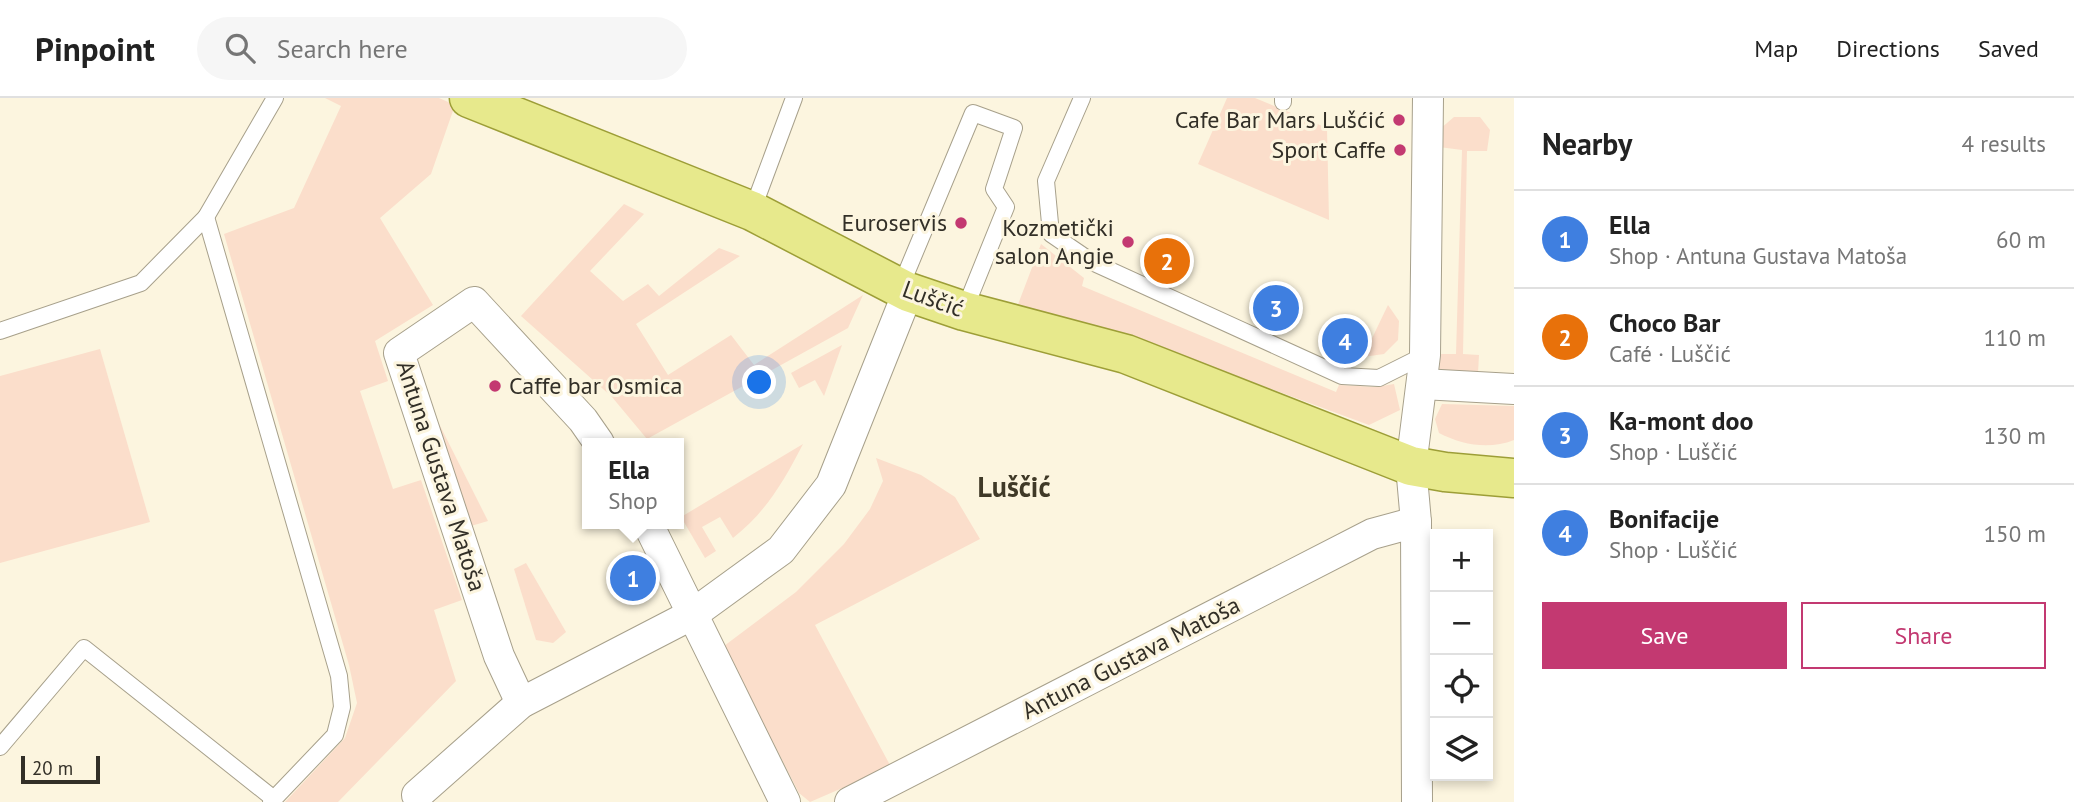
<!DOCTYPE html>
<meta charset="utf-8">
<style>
:root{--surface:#fff;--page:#f6f6f6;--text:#222;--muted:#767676;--line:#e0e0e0;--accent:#c33971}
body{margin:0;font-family:"PT Sans",sans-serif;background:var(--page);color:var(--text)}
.controls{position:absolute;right:21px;bottom:21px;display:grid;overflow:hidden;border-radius:0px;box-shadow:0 4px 10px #0003}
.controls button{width:63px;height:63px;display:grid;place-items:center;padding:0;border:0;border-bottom:2px solid var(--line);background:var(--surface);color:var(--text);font:35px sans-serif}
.scale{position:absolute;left:21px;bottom:18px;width:79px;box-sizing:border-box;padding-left:7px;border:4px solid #322f27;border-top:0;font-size:19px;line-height:24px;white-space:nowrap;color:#322f27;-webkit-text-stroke:5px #fcf5df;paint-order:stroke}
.you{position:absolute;left:760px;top:285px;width:24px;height:24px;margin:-18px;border:5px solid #fff;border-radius:50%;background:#1a73e8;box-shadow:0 0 0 10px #1a73e833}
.badge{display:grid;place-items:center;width:46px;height:46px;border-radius:50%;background:var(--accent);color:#fff;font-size:23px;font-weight:700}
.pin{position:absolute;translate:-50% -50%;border:4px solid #fff;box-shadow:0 2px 7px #0006}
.popup{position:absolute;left:582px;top:340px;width:102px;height:91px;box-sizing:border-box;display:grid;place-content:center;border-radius:0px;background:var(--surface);filter:drop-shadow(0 2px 5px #0005);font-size:23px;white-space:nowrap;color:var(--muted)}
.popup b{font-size:26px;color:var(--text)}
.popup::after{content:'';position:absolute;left:50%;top:100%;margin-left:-14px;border:14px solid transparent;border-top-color:var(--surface)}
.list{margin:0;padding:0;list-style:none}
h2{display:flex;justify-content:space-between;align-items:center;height:91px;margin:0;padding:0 28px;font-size:30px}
h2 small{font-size:23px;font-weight:400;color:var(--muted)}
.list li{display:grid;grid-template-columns:46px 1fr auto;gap:21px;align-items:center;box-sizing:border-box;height:98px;padding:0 28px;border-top:2px solid var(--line)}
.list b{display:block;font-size:26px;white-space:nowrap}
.list p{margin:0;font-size:23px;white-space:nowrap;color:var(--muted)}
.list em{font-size:23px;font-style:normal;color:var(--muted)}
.actions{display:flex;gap:14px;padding:21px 28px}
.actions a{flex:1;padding:16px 0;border:2px solid var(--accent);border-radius:0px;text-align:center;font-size:24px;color:var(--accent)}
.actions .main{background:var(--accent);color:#fff}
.icon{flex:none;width:38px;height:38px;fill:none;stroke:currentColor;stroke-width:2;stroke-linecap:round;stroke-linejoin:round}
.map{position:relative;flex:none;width:1514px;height:704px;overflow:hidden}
header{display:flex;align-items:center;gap:42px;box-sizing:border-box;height:98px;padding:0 35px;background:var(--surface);border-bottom:2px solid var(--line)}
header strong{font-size:33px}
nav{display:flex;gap:38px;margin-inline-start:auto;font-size:24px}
.search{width:490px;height:63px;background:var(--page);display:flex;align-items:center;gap:18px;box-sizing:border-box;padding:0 24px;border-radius:38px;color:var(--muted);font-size:26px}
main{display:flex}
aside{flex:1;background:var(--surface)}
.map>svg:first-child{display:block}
.green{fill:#fbdecb}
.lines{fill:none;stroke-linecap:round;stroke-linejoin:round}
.lane-casing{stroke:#a7a08b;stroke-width:18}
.street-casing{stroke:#a7a08b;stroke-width:32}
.primary-casing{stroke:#9d9e37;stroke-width:41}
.lane{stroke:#fff;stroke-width:16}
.street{stroke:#fff;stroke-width:30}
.primary{stroke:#e7e98c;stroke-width:38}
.poi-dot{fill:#c33971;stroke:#fcf5df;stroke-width:2.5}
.labels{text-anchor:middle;stroke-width:6;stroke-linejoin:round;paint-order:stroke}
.poi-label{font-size:24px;fill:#322f27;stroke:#fcf5df;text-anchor:end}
.street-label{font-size:24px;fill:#322f27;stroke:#fcf5df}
.quarter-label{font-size:28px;font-weight:bold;fill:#3f3927;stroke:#fcf5df}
</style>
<header>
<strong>Pinpoint</strong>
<div class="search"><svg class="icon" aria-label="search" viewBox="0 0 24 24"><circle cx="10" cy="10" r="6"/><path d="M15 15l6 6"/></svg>Search here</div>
<nav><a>Map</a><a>Directions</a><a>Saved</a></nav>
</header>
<main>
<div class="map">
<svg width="1514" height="704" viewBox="0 0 1514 704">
<rect width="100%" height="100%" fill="#fcf5df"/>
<g class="green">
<polygon points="325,0 439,0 455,7 431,76 380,120 433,207 375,243 388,283 360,293 393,391 421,382 462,502 434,512 456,583 338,704 285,704 345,640 357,605 349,567 224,136 294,110 341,8"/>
<polygon points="1227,0 1255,0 1327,30 1329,122 1198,66"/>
<polygon points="1454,19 1480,19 1490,32 1487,53 1467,53 1463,256 1479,257 1478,275 1444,277 1436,269 1437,256 1456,256 1462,52 1439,49 1440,31"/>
<polygon points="624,106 644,116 590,173 623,203 648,186 659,198 719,150 740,158 636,226 668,277 731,237 754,267 863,197 848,230 647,341 612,299 521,218"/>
<polygon points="1041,146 1084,180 1082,188 1336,294 1339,287 1376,289 1394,286 1400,312 1369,327 1185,259 1017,209"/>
<polygon points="1388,207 1399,223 1398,242 1384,256 1363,259"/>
<polygon points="842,247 824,298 815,282 799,290 791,275"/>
<polygon points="100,251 150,424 0,465 0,278"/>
<polygon points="420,288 488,423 471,428"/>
<path d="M1442,306L1514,308V342C1489,352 1462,347 1439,335L1435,321Z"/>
<path d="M803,346C784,383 766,414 733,440L720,419L702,429L716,453L705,460L681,419Z"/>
<polygon points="876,360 921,377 955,399 980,441 815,527 891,669 810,704 799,695 724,548 796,494 844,446 870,411 883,383"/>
<polygon points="526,465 566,534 553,545 536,542 514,471"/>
</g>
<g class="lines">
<g class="lane-casing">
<g id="lane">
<polyline points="1082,0 1046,83 1051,136 1092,164 1342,278 1379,280 1425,257"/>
<polyline points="1283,4 1283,0"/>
<polyline points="752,113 794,0"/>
<polyline points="206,119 275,0"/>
<polyline points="900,190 973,15 1014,30 994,91 1006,109 964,213"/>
<polyline points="0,233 141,185 206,119 339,578 342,609 335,637 271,704"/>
<polyline points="0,649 84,550 274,701"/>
</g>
</g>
<g class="street-casing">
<g id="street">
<polyline points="1422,286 1514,291"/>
<polyline points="648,426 785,704"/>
<polyline points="521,605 499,558 399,255 474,204 583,322 599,345"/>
<polyline points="417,697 521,605 693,516 781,452 831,387 908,194"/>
<polyline points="850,704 1372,436 1416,424"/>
<polyline points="1417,704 1416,424 1411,368 1425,257 1428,0"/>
</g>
</g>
<g class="primary-casing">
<polyline id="primary" points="469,0 752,113 908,194 964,213 1126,256 1411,368 1445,374 1514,380"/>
</g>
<use href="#lane" class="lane"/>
<use href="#street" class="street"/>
<use href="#primary" class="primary"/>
</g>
<g class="poi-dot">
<circle cx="1399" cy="22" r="7"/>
<circle cx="1400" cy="52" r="7"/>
<circle cx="961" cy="125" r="7"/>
<circle cx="1128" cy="144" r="7"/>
<circle cx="495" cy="288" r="7"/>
</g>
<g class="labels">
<g class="poi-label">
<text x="1385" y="30">Cafe Bar Mars Lušćić</text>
<text x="1386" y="60">Sport Caffe</text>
<text x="947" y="133">Euroservis</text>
<text x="1114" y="138">Kozmetički<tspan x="1114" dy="28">salon Angie</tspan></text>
<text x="509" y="296" text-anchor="start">Caffe bar Osmica</text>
</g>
<g class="street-label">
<text transform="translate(933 201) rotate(20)" y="8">Luščić</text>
<text transform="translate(441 378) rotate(72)" y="8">Antuna Gustava Matoša</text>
<text transform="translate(1131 560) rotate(-27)" y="8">Antuna Gustava Matoša</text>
</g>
<g class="quarter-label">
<text x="1014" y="399">Luščić</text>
</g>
</g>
</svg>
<div class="controls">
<button>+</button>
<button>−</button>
<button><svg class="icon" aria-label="locate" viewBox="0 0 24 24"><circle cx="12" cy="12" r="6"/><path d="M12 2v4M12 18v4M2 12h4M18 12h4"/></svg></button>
<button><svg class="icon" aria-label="layers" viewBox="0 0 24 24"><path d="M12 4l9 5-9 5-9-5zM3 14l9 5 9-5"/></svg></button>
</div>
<div class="scale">20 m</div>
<div class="you"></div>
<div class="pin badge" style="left:633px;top:480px;background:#3f7fe0">1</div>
<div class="popup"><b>Ella</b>Shop</div>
<div class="pin badge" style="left:1167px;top:163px;background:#e8710a">2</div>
<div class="pin badge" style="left:1276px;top:210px;background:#3f7fe0">3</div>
<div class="pin badge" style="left:1345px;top:243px;background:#3f7fe0">4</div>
</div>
<aside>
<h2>Nearby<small>4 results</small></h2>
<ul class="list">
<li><span class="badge" style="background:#3f7fe0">1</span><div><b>Ella</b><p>Shop · Antuna Gustava Matoša</p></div><em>60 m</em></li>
<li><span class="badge" style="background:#e8710a">2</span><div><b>Choco Bar</b><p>Café · Luščić</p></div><em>110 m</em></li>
<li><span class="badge" style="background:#3f7fe0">3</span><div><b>Ka-mont doo</b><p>Shop · Luščić</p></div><em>130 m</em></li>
<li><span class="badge" style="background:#3f7fe0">4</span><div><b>Bonifacije</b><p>Shop · Luščić</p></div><em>150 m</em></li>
</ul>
<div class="actions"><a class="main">Save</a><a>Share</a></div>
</aside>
</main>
